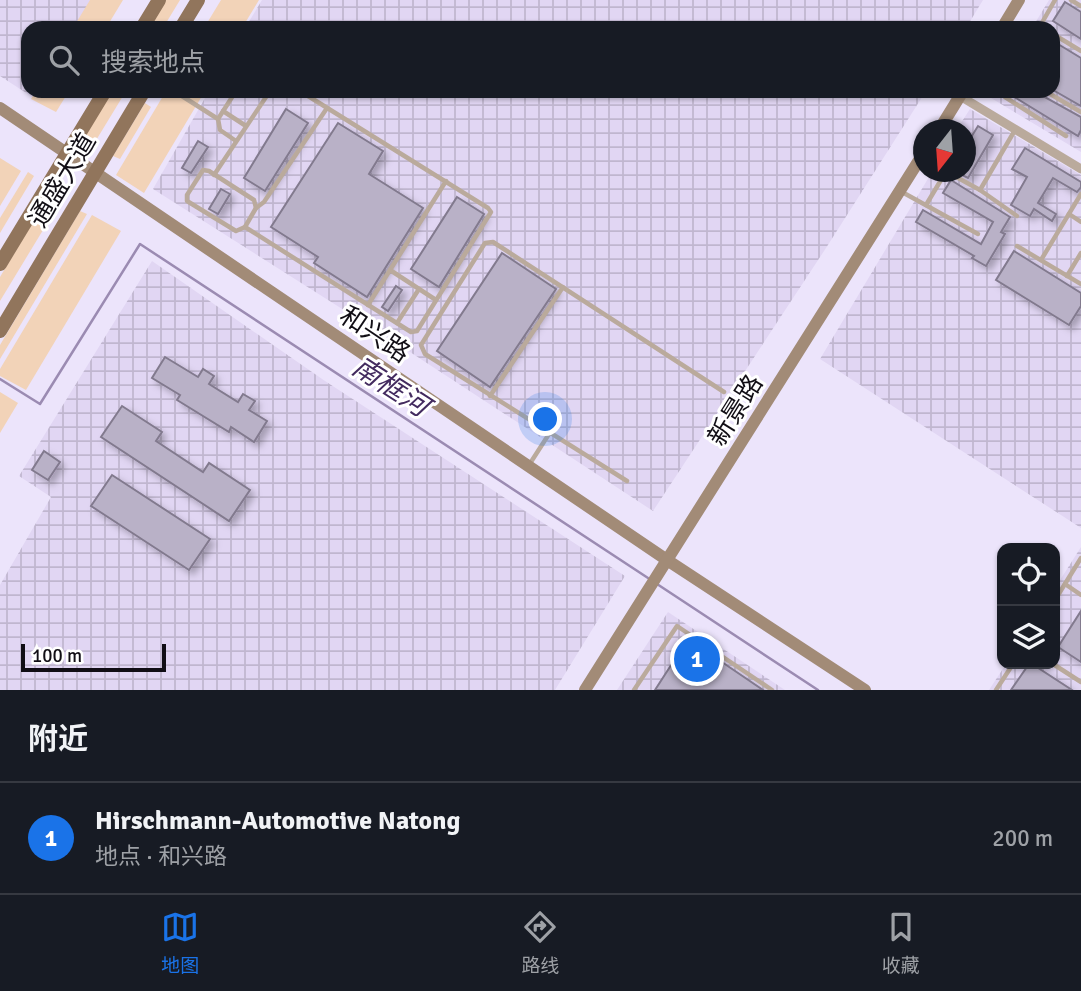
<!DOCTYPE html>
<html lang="zh">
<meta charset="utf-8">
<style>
:root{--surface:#171b24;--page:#20242c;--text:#f1f3f6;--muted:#9ea1a6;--line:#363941;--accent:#1a73e8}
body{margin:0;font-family:Signika,"Noto Sans SC",sans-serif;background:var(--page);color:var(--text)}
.controls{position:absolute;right:21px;bottom:21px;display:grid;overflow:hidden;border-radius:14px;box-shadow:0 2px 5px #0004}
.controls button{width:63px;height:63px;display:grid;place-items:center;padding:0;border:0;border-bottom:2px solid var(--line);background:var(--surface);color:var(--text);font:35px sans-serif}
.compass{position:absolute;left:913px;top:119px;width:63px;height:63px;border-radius:50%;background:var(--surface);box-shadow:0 2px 5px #0004;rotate:197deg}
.scale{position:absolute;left:21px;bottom:18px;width:145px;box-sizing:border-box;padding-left:7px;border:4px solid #110e15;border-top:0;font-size:19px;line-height:24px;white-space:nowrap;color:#110e15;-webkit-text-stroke:5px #fff;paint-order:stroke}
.you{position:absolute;left:546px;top:420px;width:24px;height:24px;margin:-18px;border:5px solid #fff;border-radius:50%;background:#1a73e8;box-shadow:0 0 0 10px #1a73e833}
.badge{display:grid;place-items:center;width:46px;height:46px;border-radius:50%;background:var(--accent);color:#fff;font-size:23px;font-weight:700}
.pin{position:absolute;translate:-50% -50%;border:4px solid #fff;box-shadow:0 2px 7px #0006}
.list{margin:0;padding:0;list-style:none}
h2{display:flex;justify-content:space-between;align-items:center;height:91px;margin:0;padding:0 28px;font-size:30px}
h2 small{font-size:23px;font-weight:400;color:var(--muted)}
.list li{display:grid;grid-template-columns:46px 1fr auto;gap:21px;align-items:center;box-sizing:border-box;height:112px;padding:0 28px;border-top:2px solid var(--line)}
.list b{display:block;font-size:26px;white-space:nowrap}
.list p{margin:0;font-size:23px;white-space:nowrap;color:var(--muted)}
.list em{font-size:23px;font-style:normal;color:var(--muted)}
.icon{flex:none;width:38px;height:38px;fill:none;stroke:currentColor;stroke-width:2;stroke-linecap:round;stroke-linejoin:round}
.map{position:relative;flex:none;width:1081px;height:690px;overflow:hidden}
.search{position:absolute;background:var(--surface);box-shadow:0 2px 5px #0004;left:21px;right:21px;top:21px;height:77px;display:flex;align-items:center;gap:18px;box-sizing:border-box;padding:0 24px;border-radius:21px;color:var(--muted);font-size:26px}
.sheet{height:203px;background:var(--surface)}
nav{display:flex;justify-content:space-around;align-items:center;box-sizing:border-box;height:98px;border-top:2px solid var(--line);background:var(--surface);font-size:19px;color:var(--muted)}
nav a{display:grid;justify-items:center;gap:4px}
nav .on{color:var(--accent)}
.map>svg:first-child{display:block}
.industrial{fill:url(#industrial-grid)}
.green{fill:#f2d3b8}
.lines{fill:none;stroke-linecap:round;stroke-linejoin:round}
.stream{stroke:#9b8bb2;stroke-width:2.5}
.building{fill:#b9b1c7;stroke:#827a8e;stroke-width:2;filter:url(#shadow)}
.lane{stroke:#baaa9c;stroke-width:4.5}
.street{stroke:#baaa9c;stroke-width:9}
.secondary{stroke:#a28b77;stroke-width:12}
.primary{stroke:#91755c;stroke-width:14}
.labels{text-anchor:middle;stroke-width:6;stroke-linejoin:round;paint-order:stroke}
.street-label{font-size:26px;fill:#110e15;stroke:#fff}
.water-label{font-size:28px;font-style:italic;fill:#432b5f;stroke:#fff}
</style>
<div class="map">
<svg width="1081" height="690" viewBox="0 0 1081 690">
<defs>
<pattern id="industrial-grid" width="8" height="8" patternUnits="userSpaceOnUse" patternTransform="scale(1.75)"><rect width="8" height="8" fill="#e1d6f3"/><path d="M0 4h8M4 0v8" fill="none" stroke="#c0b6cf"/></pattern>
<filter id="shadow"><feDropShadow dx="4.5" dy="4.5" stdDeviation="3.5" flood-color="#0004"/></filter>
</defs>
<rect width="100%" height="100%" fill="#ece4fb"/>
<g class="industrial">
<polygon points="0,0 93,0 76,28 28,28 28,91 38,91 34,98 0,76"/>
<polygon points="262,0 983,0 966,28 245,28"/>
<polygon points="1049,0 1081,0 1081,152 991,98 995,91 1053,91 1053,28 1032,28"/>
<polygon points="209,91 926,91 826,248 653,511 410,352 153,189"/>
<polygon points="970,109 1081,175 1081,528 820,359 932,172 965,172 965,130 957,129"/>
<polygon points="152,261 325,381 625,576 555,690 0,690 0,585 51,497 19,476"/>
<polygon points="1081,547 1081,690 989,690 1006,664 1055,664 1055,588"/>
<polygon points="668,612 785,690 617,690"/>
</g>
<g class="green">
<polygon points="90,0 123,0 106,28 73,28"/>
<polygon points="166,0 180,0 163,28 149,28"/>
<polygon points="221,0 259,0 242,28 204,28"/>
<polygon points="36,91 69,91 56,112 31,99"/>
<polygon points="111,91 126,91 95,142 85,136"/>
<polygon points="166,91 205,91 144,193 116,175"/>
<polygon points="145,103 151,107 120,159 113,156"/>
<polygon points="0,158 21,171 0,206"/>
<polygon points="28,172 34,176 0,233 0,218"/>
<polygon points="52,190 63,197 0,301 0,277"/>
<polygon points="80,211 87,214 0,359 0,345"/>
<polygon points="92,215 121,231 26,390 0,376 0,369"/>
<polygon points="0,392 18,403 0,433"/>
</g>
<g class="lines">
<g class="stream">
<polyline points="0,379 40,404 140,244 648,578"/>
<polyline points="657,584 818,690"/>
</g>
</g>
<g class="building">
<polygon points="1065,2 1081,12 1081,39 1053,21"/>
<polygon points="1053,41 1081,58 1081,106 1053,90"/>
<polygon points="1021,91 1034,91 1081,117 1081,130 1078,136 1016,98"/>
<polygon points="286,109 308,123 265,191 244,178"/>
<polygon points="338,123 383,151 369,174 423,208 367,297 314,263 318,257 271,227"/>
<polygon points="978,126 993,135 968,178 956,172 965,172 965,147"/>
<polygon points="198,141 208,147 191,173 182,168"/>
<polygon points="1025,148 1081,182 1081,187 1077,192 1053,178 1038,203 1056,214 1052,221 1034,209 1030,216 1011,205 1027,177 1012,169"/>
<polygon points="951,180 1010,217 1001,232 1005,234 986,266 972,258 974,256 916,222 923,210 981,244 993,222 943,193"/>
<polygon points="221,189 230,194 218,214 209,209"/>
<polygon points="457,197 484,214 439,287 411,269"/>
<polygon points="1014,251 1081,293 1081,306 1069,325 996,280"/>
<polygon points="502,253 556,289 490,387 437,351"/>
<polygon points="396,286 402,290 388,311 382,307"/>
<polygon points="165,357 198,377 203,369 214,376 209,384 238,402 243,394 255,401 249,410 267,421 254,442 231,427 229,432 177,400 180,395 152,378"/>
<polygon points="122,406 162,432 156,441 203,472 209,463 250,490 229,521 101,437"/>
<polygon points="44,451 60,462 48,480 32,470"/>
<polygon points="112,475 210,539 189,570 91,506"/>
<polygon points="1081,611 1081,662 1058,647"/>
<polygon points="688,639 763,690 655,690"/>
<polygon points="1029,664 1032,664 1072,690 1011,690"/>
</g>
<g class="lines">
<g class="lane">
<polyline points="1071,0 1081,6"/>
<polyline points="1039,28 1055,0"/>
<polyline points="1053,34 1081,51"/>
<polyline points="174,91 218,119 236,91"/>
<polyline points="1004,91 1005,97 1066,136"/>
<polyline points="1045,91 1081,112"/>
<polyline points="223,111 246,126"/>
<polyline points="218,119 220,130 236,141"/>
<polygon points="203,170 209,171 254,200 256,208 245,227 236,231 187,201 187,195"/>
<polyline points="214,175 270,91"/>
<polyline points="980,190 1015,130"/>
<polyline points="902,192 978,234"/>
<polyline points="926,205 944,175 949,173 980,190 1017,216"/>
<polyline points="256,208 264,202 327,108"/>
<polyline points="1069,214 1081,222"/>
<polyline points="245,227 411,332 417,331 491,212 488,208 300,91"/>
<polyline points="1017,246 1081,284"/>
<polyline points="1041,260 1081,194"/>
<polyline points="390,270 436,300"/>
<polyline points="1067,276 1081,253"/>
<polyline points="368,305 446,181"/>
<polyline points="397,323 419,289"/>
<polyline points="490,396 563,287"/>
<polyline points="529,465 549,434"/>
<polyline points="627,481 425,354 421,345 485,243 493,242 724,392"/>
<polyline points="1065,584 1081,595"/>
<polyline points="1055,600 1081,558"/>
<polyline points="1053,664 1081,682"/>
<polyline points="634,690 677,626 772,690"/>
<polyline points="996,690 1013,664"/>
</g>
<polyline class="street" points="960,96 1081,169"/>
<g class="secondary">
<polyline points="1002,28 1019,0"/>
<polyline points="0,108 667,560 865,690"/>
<polyline points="939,130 963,91"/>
<polyline points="585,690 923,154"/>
</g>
<g class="primary">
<polyline points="142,28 159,0"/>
<polyline points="181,28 198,0"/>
<polyline points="0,264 105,91"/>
<polyline points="0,331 144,91"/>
</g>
</g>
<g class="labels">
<g class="street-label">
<text transform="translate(62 180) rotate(-59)" y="9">通盛大道</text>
<text transform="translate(375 334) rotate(34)" y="9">和兴路</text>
<text transform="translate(735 410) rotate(-58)" y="9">新景路</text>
</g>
<g class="water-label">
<text transform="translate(391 386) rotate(33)" y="10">南框河</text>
</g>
</g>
</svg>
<div class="controls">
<button><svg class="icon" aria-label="locate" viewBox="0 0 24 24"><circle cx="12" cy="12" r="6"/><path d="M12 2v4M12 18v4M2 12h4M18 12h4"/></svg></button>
<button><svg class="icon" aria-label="layers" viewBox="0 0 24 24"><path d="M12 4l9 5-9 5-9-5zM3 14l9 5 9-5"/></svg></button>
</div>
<svg class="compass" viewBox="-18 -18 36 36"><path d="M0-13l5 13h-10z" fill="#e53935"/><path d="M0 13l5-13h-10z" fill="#9ea1a6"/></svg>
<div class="scale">100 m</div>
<div class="you"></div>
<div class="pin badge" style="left:697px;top:659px">1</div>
<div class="search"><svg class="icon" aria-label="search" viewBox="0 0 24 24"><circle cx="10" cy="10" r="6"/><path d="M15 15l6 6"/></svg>搜索地点</div>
</div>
<section class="sheet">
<h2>附近<small></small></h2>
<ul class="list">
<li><span class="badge">1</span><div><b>Hirschmann-Automotive Natong</b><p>地点 · 和兴路</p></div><em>200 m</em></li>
</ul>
</section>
<nav>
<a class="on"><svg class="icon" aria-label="map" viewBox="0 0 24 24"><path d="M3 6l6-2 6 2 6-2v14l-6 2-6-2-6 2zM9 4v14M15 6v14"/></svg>地图</a>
<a><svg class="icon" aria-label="directions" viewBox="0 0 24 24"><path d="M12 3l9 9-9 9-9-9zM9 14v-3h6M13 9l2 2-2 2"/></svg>路线</a>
<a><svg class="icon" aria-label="saved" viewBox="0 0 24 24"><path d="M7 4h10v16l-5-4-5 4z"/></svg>收藏</a>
</nav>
